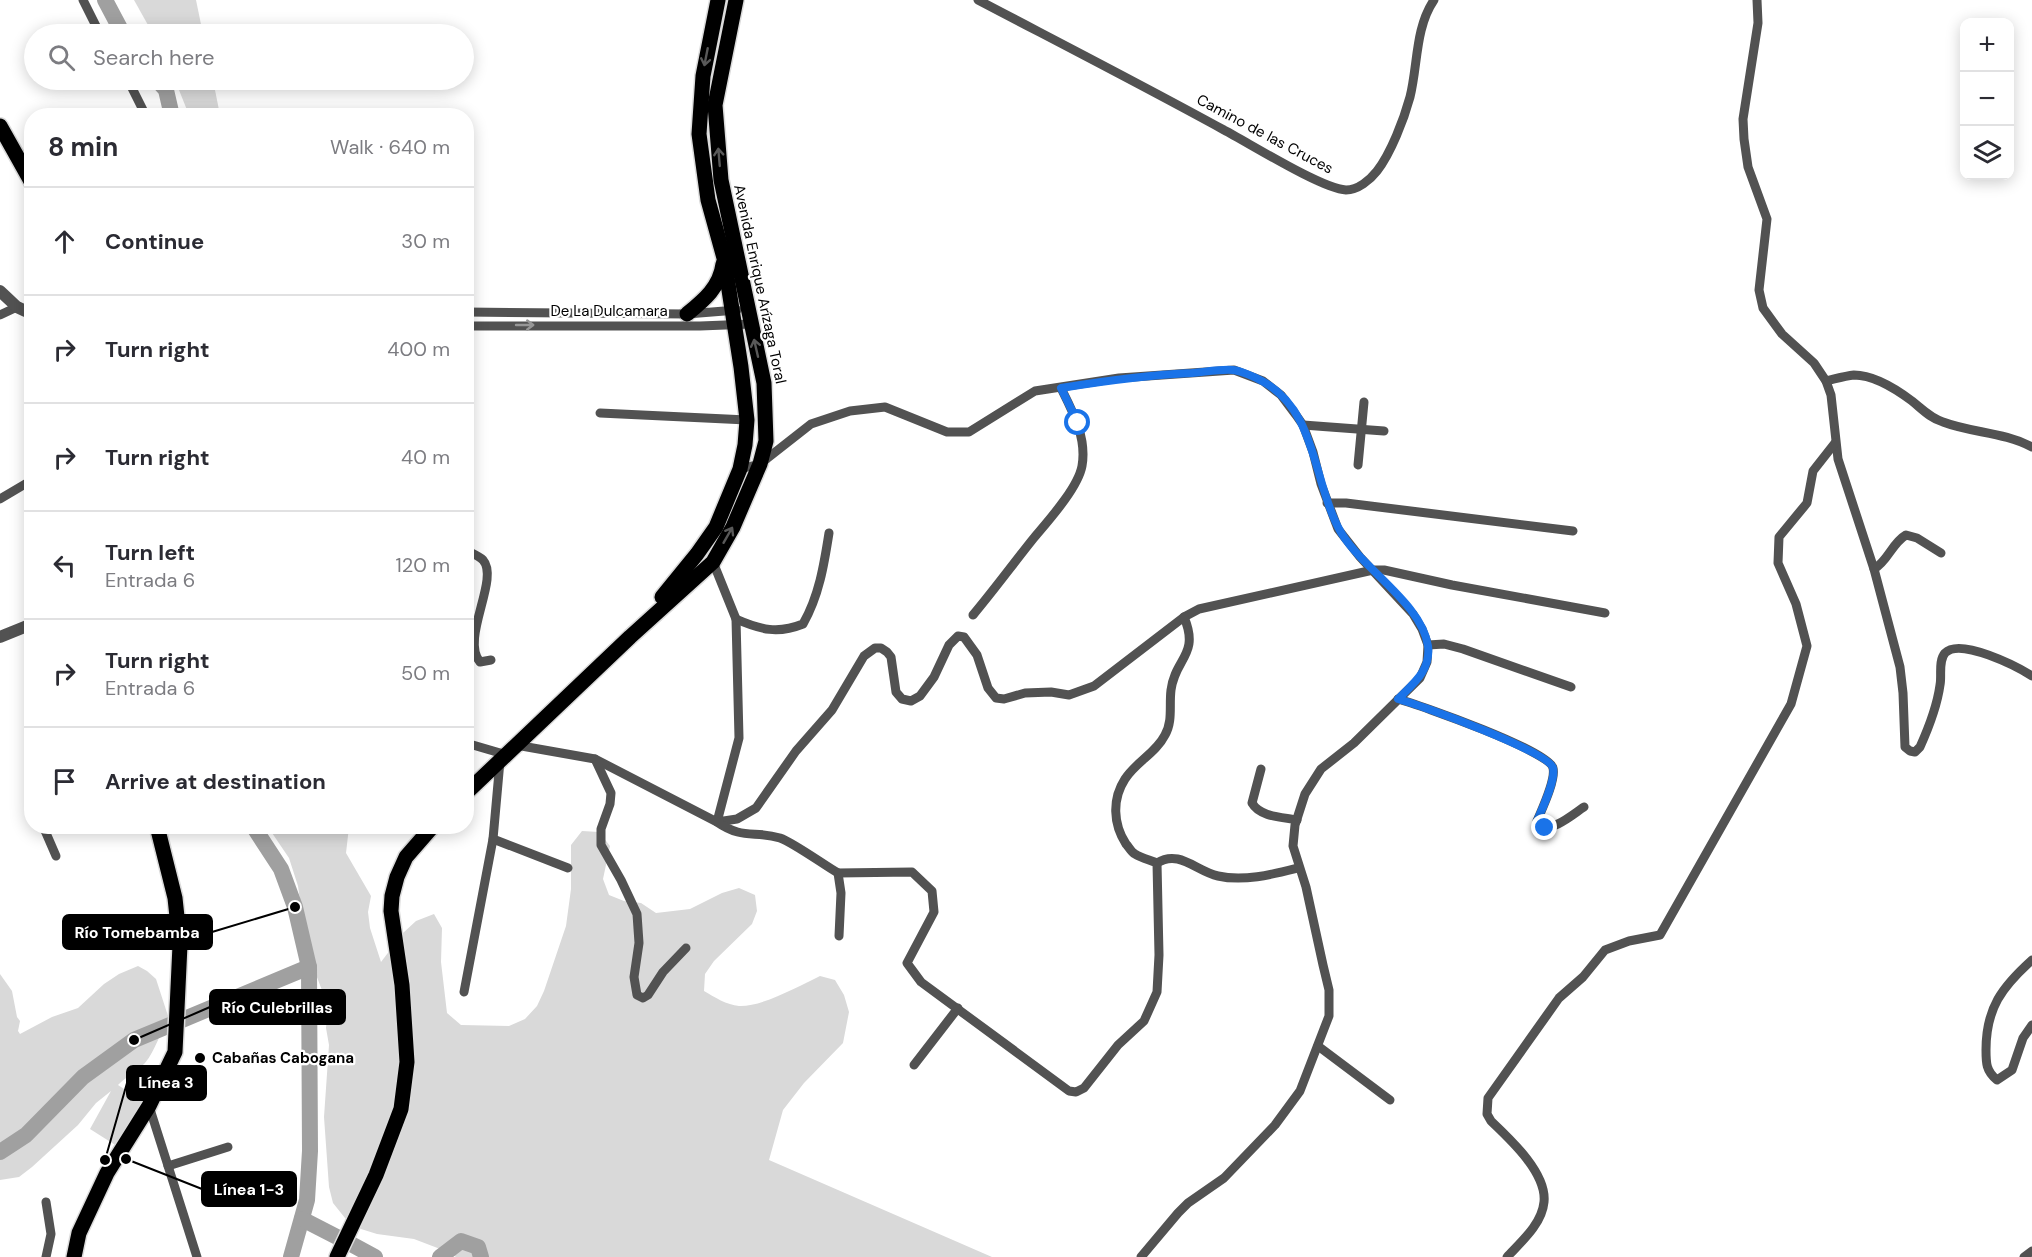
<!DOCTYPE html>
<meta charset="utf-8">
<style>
:root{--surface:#fff;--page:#f2f2f3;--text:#2b2b33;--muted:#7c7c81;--line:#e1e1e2}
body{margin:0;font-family:"DM Sans",sans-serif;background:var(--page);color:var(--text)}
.controls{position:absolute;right:18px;top:18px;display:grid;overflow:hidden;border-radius:12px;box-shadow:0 3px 15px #0003}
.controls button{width:54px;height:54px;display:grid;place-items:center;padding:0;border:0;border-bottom:2px solid var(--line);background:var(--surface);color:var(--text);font:30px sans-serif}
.stop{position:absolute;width:18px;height:18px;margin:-14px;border:4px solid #1a73e8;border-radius:50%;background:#fff}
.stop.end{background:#1a73e8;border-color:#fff;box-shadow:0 2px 6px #0008}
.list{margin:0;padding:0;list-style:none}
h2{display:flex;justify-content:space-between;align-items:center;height:78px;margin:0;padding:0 24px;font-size:26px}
h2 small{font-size:20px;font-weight:400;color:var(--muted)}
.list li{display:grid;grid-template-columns:39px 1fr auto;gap:18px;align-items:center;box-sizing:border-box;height:108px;padding:0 24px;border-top:2px solid var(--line)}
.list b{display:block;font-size:22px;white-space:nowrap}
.list p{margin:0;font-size:20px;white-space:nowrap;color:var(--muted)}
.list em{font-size:20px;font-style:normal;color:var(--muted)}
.icon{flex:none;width:33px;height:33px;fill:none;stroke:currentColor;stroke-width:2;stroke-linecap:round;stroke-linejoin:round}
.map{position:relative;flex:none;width:2032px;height:1257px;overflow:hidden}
.search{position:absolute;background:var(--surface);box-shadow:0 3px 15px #0003;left:24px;top:24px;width:450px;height:66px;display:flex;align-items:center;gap:15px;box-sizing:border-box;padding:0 21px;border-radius:33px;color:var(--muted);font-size:22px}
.panel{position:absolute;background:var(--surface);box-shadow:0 3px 15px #0003;left:24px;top:108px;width:450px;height:726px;border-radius:24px}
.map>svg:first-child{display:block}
.green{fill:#d9d9d9}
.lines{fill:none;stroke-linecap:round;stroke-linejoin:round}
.river{stroke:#a0a0a0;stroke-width:16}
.primary-casing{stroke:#dbdbdb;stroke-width:18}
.minor{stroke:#525252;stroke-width:9}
.tertiary{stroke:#525252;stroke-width:12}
.primary{stroke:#000;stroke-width:15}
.oneway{stroke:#595959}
.oneway2{stroke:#979797}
.route{stroke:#1a73e8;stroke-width:8}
.poi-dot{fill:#000;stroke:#fff;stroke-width:2}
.labels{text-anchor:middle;stroke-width:4.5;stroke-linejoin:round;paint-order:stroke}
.street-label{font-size:15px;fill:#000;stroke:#fff}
.poi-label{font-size:15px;font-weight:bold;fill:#000;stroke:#fff;text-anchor:start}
.leader{fill:none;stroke:#000;stroke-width:2}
.callout-dot{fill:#000;stroke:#fff;stroke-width:2}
.callout{fill:#000;stroke:#000;stroke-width:2}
.callout-label{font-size:16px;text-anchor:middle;font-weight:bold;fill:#fff}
</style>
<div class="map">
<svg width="2032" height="1257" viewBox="0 0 2032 1257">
<rect width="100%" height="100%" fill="#fff"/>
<g class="green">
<polygon points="134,0 196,0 203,34 153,34"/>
<polygon points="175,80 213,80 220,115 189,115"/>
<path d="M268,827H349L346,853L371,896L368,912L370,928L381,962L403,933L416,921L434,914L442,928L441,962L447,1013L461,1025L509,1026L525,1019L537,1006L544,991L566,926L571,889V845L582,831L599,832L610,846L603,879L609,895L624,901L641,903L656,913L690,909L722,893L739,888L755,895L757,911L752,924L714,961L705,974L704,991C714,997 727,1005 739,1006C762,1007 799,986 820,976L835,980L844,995L849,1012L843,1043L804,1083L783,1110L769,1160L992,1257H456L448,1252L414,1239L377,1234L361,1229L345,1218L333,1203L329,1187L324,1117L329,1045L326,1028L328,1006L307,951L298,886L289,858Z"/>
<path d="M138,966L147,971L156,979L169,1019C159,1033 156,1050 145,1063C137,1071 126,1077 118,1085L145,1103L120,1148L90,1129L111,1091L96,1103L78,1125L32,1167L19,1177L0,1180V974L12,991L17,1017L20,1021L18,1031L20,1034L52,1017L78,1008L104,984L119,974Z"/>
</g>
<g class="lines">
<g class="river">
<polyline points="105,0 123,34"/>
<polyline points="157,80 166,90 172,116"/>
<polyline points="253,826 281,869 295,907 309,967 310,1151 307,1200 291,1257"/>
<polyline points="0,1152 26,1135 83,1077 134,1040 309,967"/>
<polyline points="302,1219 337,1237"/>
<polyline points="351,1244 375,1257"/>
<polyline points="440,1257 461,1241 478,1247 481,1257"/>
</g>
<g class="primary-casing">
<g id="primary">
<polyline points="0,126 32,183"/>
<path d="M687,314C704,300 720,287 723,264"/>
<polyline points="662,597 697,554 716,527 740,469 745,445 747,420 741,367 724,258 708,200 699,134 703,76 718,0"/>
<polyline points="466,793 630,637 713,562 733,527 760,464 766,441 764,383 721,180 715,105 736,0"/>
<polyline points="74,1257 79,1233 107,1173 149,1106 175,1052 180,945 175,898 157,826"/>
<polyline points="337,1257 376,1175 401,1109 407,1062 402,985 391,911 392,896 397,877 406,857 433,826"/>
</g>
</g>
<g class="minor">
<polyline points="83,0 100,34"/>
<path d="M978,0C1060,43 1142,85 1224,130C1249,143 1322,189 1346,190C1358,190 1370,180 1377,171C1391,153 1404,119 1410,97C1418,65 1415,28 1434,0"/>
<path d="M1757,0L1758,23L1743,119L1744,139L1748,167L1767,219L1759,290L1763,308L1782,334L1814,363L1826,381L1831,395L1838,459L1874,569L1900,667L1903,693L1905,747L1910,751L1915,752L1920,747C1929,727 1937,707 1940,685C1942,676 1938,661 1945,653C1960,637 2018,667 2032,676"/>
<polyline points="128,80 146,116"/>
<polyline points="466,312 687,314 737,310"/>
<polyline points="0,315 17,307"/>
<polyline points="466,326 700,326 751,324"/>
<path d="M1826,381C1835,379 1844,376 1854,375C1874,375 1896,389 1912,401C1922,409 1930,418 1943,422C1972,433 2004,432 2032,447"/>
<polyline points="600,413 747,420"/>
<polyline points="1303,425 1384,431"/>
<polyline points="1358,465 1364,402"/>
<polyline points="740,469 760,464 811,424 850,411 885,407 947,432 969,432 1035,391 1119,378 1234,370 1263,381 1281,395 1296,415 1303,425 1313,452 1321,484 1338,529 1360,557 1413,614 1422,629 1428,645 1427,662 1420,678 1354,743 1321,769 1305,794 1295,825 1293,846 1306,887 1323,965 1329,990 1329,1016 1300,1091 1275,1125 1224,1178 1188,1203 1178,1213 1141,1257"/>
<polyline points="0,499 32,480"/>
<polyline points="1327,503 1346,503 1573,531"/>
<path d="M466,550C471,553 479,556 483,560C500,579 460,639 480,662L491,660"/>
<polyline points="713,562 736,619 739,738 717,822 737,819 756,808 796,751 832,710 864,656 875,648 881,648 887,652 891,657 896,692 902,699 911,701 920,696 934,677 949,645 958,636 964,637 977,655 988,688 996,698 1004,699 1025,693 1051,692 1069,695 1094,686 1184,617 1199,609 1373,570 1384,570 1452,585 1605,613"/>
<path d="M1874,569C1888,561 1892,543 1906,535L1917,538L1941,553"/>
<path d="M973,615C994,590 1013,564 1033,539C1048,521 1078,488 1082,466C1087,438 1073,412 1061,388"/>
<path d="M736,619C761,630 778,634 803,624C819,596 824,565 829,533"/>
<polyline points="1428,645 1444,644 1463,649 1571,687"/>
<path d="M1398,699C1420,705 1550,751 1553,768C1556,780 1542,809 1537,821L1540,826C1553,832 1573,814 1584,807"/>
<polyline points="466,743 507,755"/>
<path d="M516,745L595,759L717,822C743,840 754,830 780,838C794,843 824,865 838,873L841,893L839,936"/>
<polyline points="595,759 611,793 610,804 601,829 601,845 621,880 637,914 639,943 634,977 637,995 643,998 648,995 663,972 686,948"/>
<path d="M1261,769L1252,803C1260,817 1282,817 1297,820"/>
<polyline points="32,785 29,791 32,802"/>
<polyline points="43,826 56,856"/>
<polyline points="493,839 568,868"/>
<path d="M1157,863C1179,849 1196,871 1218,876C1244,882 1274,874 1298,868"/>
<path d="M838,873L912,872L932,891L934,912L907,963L921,982L1069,1091L1076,1092L1084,1088L1118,1045L1144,1021L1157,992L1159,955L1157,863C1150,860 1141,858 1135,854C1131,852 1129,847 1126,844C1113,824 1112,799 1125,779C1136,762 1156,753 1165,735C1173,721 1169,706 1171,690C1175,658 1200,655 1184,617"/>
<path d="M2032,960C2002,987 1986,1008 1986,1050C1986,1063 1986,1071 1997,1080L2012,1070L2023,1038L2032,1025"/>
<polyline points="464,992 493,839 500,761"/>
<polyline points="1318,1046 1390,1100"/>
<polyline points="914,1065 958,1008"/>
<polyline points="149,1106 197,1257"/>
<polyline points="168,1166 228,1147"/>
<polyline points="46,1257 51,1234 46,1202"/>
<path d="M1507,1257C1521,1242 1542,1224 1544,1202C1547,1173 1510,1139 1491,1121L1487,1114L1488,1098L1559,998L1583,977L1605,950L1629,941L1660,935L1791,704L1807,646L1796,604L1778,563L1779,537L1807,503L1813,471L1835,443"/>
<polyline points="2024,1257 2032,1251"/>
</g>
<g class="tertiary">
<polyline points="0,291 17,307 32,314"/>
<polyline points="0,637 32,624"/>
</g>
<use href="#primary" class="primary"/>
</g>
<defs><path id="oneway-shaft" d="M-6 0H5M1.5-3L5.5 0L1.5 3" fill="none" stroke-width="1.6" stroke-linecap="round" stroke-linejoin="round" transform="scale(1.5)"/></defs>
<g class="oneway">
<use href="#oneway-shaft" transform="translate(706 57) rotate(101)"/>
<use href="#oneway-shaft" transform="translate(719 157) rotate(-95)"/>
<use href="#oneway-shaft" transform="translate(756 348) rotate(-103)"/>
<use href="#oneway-shaft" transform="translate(728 535) rotate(-60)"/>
</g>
<use class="oneway2" href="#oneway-shaft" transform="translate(525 325)"/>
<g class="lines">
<path class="route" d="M1078,423L1061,388C1104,381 1148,375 1192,373C1205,372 1220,369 1233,370C1241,371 1255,377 1262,381C1316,410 1313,479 1338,527C1357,566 1422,602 1428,646C1431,670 1414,683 1398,699C1420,705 1550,752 1553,768C1556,780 1542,809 1537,821V825L1545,828"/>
</g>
<circle class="poi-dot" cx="200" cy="1058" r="6"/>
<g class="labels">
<g class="street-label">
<text transform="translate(1265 134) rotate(28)" y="5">Camino de las Cruces</text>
<text transform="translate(760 284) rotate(78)" y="5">Avenida Enrique Arízaga Toral</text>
<text x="609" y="316">De La Dulcamara</text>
</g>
<g class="poi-label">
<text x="212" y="1063">Cabañas Cabogana</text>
</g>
</g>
<path class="leader" d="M295 907L212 932M134 1040L210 1007M105 1160L127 1083M126 1159L202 1189"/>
<g class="callout-dot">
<circle cx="295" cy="907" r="6"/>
<circle cx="134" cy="1040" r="6"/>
<circle cx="105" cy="1160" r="6"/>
<circle cx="126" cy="1159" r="6"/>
</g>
<g class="callout">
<rect x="63" y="915" width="149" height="34" rx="6"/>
<rect x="210" y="990" width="135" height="34" rx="6"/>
<rect x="127" y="1066" width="79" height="34" rx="6"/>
<rect x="202" y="1172" width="94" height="34" rx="6"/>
</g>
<g class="callout-label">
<text x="137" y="938">Río Tomebamba</text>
<text x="277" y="1013">Río Culebrillas</text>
<text x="166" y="1088">Línea 3</text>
<text x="249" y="1195">Línea 1-3</text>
</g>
</svg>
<div class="controls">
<button>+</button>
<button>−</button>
<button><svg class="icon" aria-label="layers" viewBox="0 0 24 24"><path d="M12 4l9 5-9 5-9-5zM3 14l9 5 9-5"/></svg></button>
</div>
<div class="stop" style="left:1078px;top:423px"></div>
<div class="stop end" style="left:1545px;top:828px"></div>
<div class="search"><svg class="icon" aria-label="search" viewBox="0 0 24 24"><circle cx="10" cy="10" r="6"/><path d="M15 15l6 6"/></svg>Search here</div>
<section class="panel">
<h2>8 min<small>Walk · 640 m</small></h2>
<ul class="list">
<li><svg class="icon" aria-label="ahead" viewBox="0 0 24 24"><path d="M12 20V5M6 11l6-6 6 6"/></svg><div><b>Continue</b></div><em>30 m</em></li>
<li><svg class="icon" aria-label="right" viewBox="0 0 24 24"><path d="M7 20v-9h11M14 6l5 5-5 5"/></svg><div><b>Turn right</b></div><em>400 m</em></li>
<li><svg class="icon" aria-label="right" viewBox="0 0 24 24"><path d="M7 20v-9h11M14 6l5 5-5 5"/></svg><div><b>Turn right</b></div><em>40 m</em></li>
<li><svg class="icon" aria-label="left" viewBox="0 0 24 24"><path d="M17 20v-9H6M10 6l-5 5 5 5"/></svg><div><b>Turn left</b><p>Entrada 6</p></div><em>120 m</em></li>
<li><svg class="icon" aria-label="right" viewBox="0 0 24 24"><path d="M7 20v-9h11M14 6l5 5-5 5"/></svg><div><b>Turn right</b><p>Entrada 6</p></div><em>50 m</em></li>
<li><svg class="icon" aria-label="arrive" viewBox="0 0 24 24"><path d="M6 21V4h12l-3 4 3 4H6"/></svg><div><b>Arrive at destination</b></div></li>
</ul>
</section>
</div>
